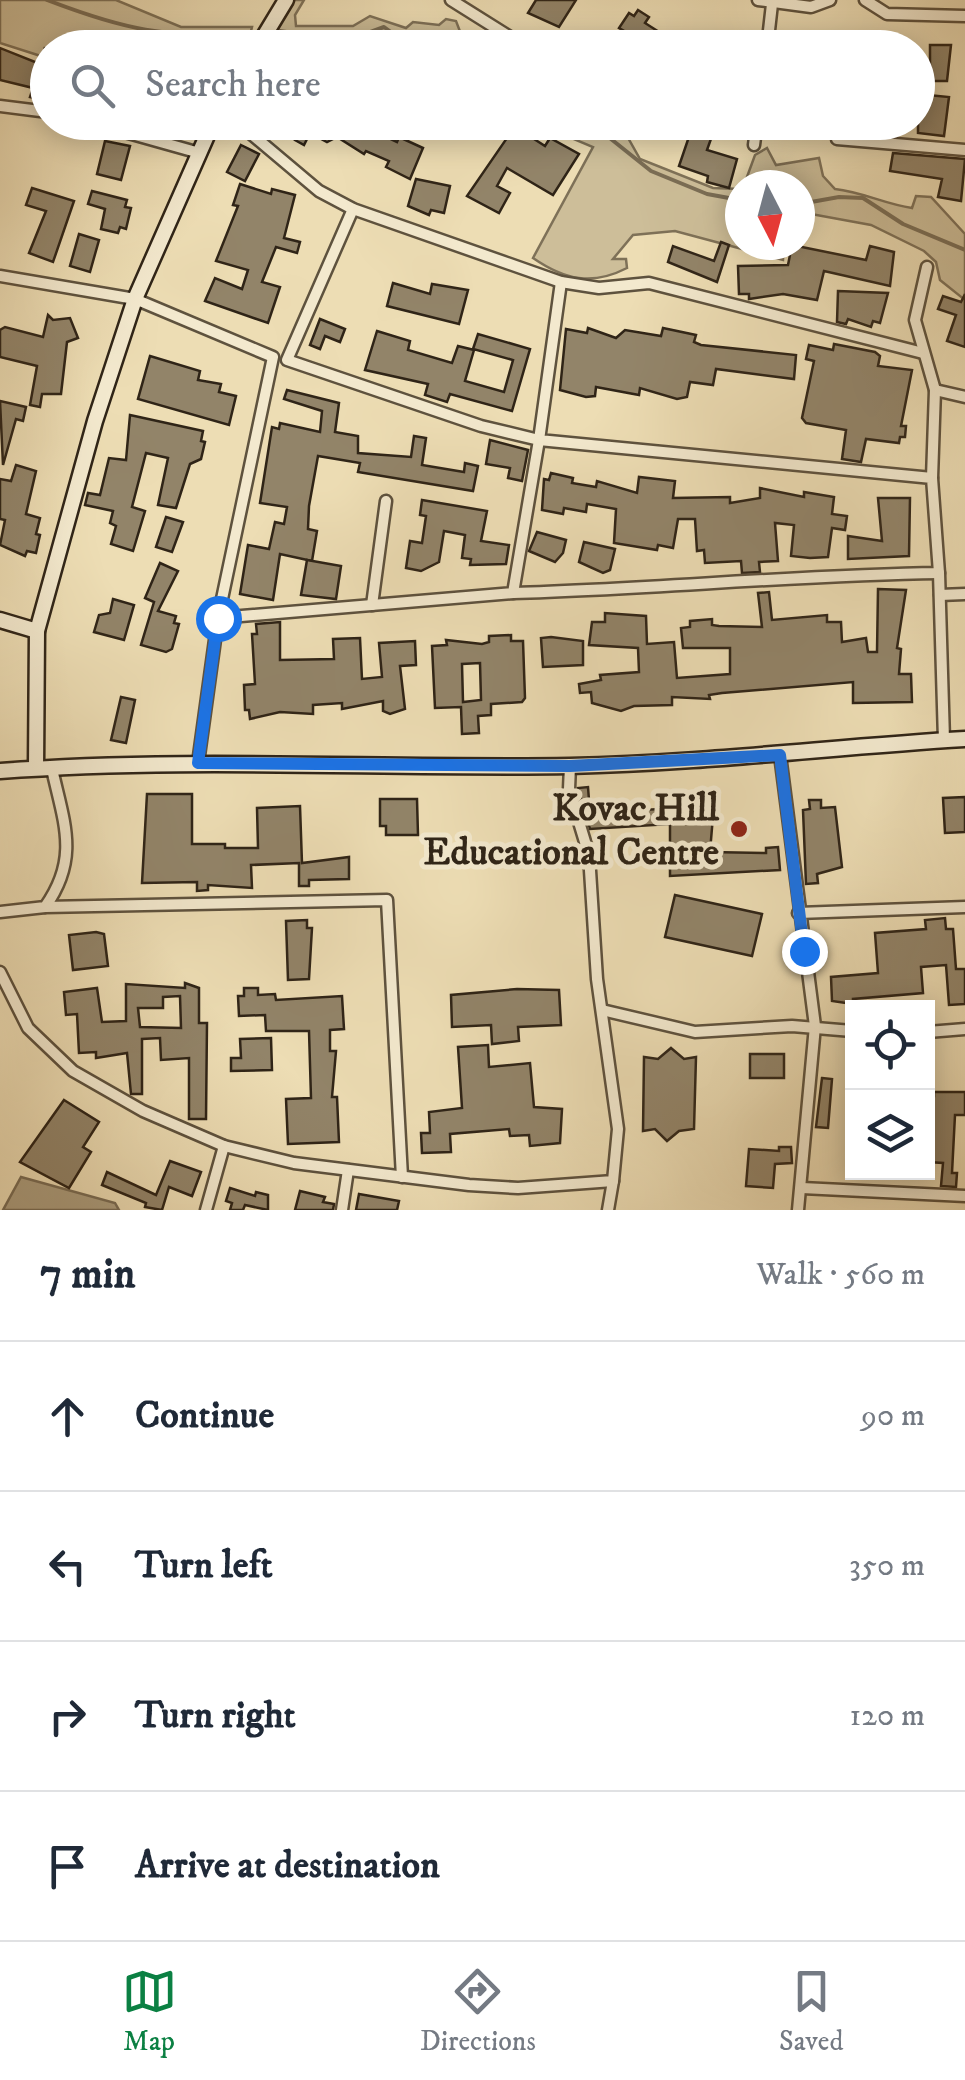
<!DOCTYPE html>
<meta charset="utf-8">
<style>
:root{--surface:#fff;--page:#f6f6f7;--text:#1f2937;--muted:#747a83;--line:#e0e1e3;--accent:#0b8043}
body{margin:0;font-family:"IM FELL DW Pica",serif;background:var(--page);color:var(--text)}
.controls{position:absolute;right:30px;bottom:30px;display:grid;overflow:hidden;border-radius:0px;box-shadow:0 5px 25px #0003}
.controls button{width:90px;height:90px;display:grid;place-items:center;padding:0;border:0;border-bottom:2px solid var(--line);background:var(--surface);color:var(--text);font:50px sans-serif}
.compass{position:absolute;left:725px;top:170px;width:90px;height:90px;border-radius:50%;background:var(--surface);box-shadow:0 5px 25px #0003;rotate:174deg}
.stop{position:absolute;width:30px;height:30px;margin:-22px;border:8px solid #1a73e8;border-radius:50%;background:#fff}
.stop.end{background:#1a73e8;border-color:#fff;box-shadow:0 2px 10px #0008}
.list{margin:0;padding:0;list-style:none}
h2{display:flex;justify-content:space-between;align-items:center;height:130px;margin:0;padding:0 40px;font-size:42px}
h2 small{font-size:32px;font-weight:400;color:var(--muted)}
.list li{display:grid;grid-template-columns:65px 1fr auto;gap:30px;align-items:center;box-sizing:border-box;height:150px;padding:0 40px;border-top:2px solid var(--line)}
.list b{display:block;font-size:38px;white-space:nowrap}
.list em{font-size:32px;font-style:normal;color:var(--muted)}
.icon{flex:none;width:55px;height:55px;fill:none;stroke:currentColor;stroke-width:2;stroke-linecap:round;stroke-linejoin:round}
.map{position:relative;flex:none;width:965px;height:1210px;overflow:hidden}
.search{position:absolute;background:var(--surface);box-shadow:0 5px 25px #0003;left:30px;right:30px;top:30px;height:110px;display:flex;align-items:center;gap:25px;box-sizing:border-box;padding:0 35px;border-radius:55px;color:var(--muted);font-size:38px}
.sheet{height:730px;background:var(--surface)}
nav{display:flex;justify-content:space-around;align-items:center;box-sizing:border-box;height:140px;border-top:2px solid var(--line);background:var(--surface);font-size:28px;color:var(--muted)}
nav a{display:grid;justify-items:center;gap:5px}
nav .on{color:var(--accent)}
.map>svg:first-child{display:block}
.green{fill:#cdbe99;stroke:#7e7158;stroke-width:2.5}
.water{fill:#ac9e7f;stroke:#7a6d55;stroke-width:2.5}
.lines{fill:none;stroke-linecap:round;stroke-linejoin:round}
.stream{stroke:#7a6d55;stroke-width:4}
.building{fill:#928469;stroke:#2f2417;stroke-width:2.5;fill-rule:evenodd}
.street-casing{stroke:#5e523e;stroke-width:15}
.secondary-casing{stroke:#2f2417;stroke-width:19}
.street{stroke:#f3e9ce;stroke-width:10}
.secondary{stroke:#f3e9ce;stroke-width:14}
.route{stroke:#1a73e8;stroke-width:12}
.poi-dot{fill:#8f2418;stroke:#f3e9ce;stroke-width:4}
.labels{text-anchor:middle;stroke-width:10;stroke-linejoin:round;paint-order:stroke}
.poi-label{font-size:38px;font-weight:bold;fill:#2f2417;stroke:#f3e9ce;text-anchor:end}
</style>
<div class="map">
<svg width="965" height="1210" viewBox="0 0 965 1210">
<rect width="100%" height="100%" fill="#edddb4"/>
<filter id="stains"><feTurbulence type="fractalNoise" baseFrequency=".002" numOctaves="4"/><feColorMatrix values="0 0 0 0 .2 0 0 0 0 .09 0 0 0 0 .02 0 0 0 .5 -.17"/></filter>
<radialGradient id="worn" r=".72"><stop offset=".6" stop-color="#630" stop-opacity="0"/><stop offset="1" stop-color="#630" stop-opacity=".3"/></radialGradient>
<g class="green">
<polygon points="0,0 116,0 181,27 252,27 247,47 48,48 47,58 0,43"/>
<path d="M292,0H304L295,15L296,26H353L370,16L406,28L413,22L439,25L446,19L456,21L466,47C427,47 307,56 278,38V26Z"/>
<path d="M549,123L613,125L623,129L640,159L713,188L740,189V245H784L783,260L675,231L633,235L613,259H626L627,268C592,286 565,280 533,258L593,147L557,132Z"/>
<path d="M767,148L776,165L819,158L823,176L835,189C863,192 884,204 912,208L916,196L931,197L965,234V300L940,280L936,262L924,251L871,225L800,212V185H744L755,155Z"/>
</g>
<polygon class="water" points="21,1177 115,1203 119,1210 3,1210"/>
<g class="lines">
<g class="stream">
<path d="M47,0C125,30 165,38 248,33"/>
<path d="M280,31L346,41L384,27L399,38C418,31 444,28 457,48"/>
<polyline points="554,122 581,136 606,135 651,171 707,194 740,200"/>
<polyline points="800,204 839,197 863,198 903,224 965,250"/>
</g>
</g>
<g class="building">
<polygon points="536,0 576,0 559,27 528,13"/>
<polygon points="638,10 649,17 645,23 667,37 692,41 697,48 625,48 633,36 619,28 629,13 634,16"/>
<polygon points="930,45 951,45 947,81 930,81"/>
<polygon points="45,47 48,101 30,97 33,88 0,80 0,48 40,64"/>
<polygon points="928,95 949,97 944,136 918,133 918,96"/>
<polygon points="284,122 355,122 397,142 399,137 423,148 410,179 386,167 389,161 366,151 364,154 337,137 327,142 310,133 304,145 295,140 300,130"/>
<polygon points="518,122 537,122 531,137 545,146 550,138 579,154 553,195 507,168 497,186 510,193 499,213 467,196"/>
<polygon points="694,122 717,122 707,150 737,159 729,188 707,182 708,176 679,166"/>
<polygon points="105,141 130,146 121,180 97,174"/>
<polygon points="241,145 259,154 245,181 227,172"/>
<polygon points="893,153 965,159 961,201 938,197 942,179 890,171"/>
<polygon points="416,179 450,186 444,213 431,210 429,215 408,206"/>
<polygon points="240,184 271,194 272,189 295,195 284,238 300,242 297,253 276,247 262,282 280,287 268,323 205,301 215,278 242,289 248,270 216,261 238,206 233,205"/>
<polygon points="32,188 74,201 53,262 29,253 46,211 26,205"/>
<polygon points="92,191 127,200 125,207 131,208 126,229 120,227 118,233 101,229 105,209 88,204"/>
<polygon points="79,234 99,240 90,272 70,266"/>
<polygon points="721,242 729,245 717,282 668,262 673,246 714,261"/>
<polygon points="792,245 866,260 870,246 894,252 890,286 824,271 817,300 783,294 749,299 749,294 739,294 738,266 788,265"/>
<polygon points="393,283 430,294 432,284 468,290 459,324 387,306"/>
<polygon points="838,291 888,293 880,323 873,321 871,327 848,319 846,324 837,322"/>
<polygon points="965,294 965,347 947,341 956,315 938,309 943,296 961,302"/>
<polygon points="48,315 53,320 70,318 78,338 67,342 61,394 42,394 40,407 30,405 37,366 0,357 0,330 5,327 43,337"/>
<polygon points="320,319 345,329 340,342 325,336 320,349 310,345"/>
<polygon points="588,328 616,338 625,330 661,336 663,328 696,335 694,342 701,345 796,355 794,379 716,369 713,385 690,382 687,397 677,399 640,388 639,395 596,387 595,396 586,397 560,390 566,329 587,333"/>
<polygon points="377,331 410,341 408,350 452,363 458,346 474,350 465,381 504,392 513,360 473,349 478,334 530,349 512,411 450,394 447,402 425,395 428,384 365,370"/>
<polygon points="834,344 875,352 880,356 878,366 912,370 901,426 906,426 905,437 900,437 899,443 866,439 861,462 842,459 846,430 806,423 802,418 814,361 806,359 809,345 833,350"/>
<polygon points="150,356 200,371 198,380 221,384 219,392 236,396 229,425 138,399"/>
<polygon points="287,390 339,403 335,432 358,436 358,453 411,457 414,436 426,438 422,465 464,472 465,463 478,466 473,491 358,472 360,463 318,456 309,506 308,529 317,531 312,561 280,554 273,600 240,594 248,545 269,549 275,522 284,524 287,507 260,503 272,427 279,429 280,423 320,432 322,411 284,399"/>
<polygon points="0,401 26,407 23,421 16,419 3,465"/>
<polygon points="130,415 203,431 201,441 205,442 201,459 190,464 176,508 158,505 168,458 146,453 132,507 145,511 133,551 111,544 116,526 110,523 113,511 85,505 88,493 100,495 109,458 126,460"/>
<polygon points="490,440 528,450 522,481 508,478 510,468 486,464"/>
<polygon points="16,465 36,471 26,514 40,518 36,534 40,535 36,553 27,551 25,556 0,545 5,520 0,519 0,479 11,481"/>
<polygon points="551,473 573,478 572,483 596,487 597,481 637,493 639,477 675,481 673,498 730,497 730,503 760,498 760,488 804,497 804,492 834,497 832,514 847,516 845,530 832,528 828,557 810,558 791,556 794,525 775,523 778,561 759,562 760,572 742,573 741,561 705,563 704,550 697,551 695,519 678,519 673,548 658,545 657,550 614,543 616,509 587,504 586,512 564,508 563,514 542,510 544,479 549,480"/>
<polygon points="878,498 910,498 909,556 848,559 848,536 882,541"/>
<polygon points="422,500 487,511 481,541 509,545 506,564 470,565 471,559 462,558 465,535 444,531 439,562 421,571 406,568 410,541 422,543 426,516 420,515"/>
<polygon points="166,517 183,522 172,552 156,547"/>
<polygon points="537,532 566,540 563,553 555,562 529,551"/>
<polygon points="584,542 615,549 610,570 603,573 579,562"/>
<polygon points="307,560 341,566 336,599 301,595"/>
<polygon points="160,563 178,571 158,611 176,616 174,623 179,624 172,649 166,652 141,645 154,602 145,598"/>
<polygon points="878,589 906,590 897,648 901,649 899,674 911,674 912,702 853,703 853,682 722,693 709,695 710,699 672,697 672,705 634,706 621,711 592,703 591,692 580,693 579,684 601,680 600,675 639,672 638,648 589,645 592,622 605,622 605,613 646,616 647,644 674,642 677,678 730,674 730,648 683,648 681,628 690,627 690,621 712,619 712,625 719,626 762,627 758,593 769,592 772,620 827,615 827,622 841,622 842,642 866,638 868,652 877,652"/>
<polygon points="113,599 134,605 124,640 94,632 99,615 110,613"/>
<polygon points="280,622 280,660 334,659 333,639 360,638 362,679 382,677 379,643 415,641 416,665 400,666 405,709 390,714 383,711 383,701 342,709 342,703 313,705 313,714 280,712 250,719 249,710 245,710 244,685 255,684 252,634 257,634 256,624"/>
<path d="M511,635V641H523L525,698L522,702L491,704V715L478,716L479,733L462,734L461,707L435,708L432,646L447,645L446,640L482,644L489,642V636ZM480,663L481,700L463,702L462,664Z"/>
<polygon points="551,637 583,641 583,665 543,667 541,638"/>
<polygon points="121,697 135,700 126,743 111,740"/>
<polygon points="588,787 590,813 695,807 696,814 713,816 710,852 766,853 766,848 778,847 780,870 670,876 670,824 590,829 578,788"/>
<polygon points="147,794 192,794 192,844 225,844 225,848 258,848 257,808 300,806 302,863 349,857 349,879 309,880 309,886 299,886 299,863 251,865 252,888 208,885 208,890 197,891 197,882 142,883"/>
<polygon points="965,797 965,832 945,833 943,798"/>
<polygon points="380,799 417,799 418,835 386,835 386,826 380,826"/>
<polygon points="809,800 821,800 821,808 835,807 842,867 817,874 818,883 806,884 803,810 810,809"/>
<polygon points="675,895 762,914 752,956 665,937"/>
<polygon points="945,918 946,929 953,929 956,969 965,969 965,1004 949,1005 946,965 921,967 923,993 853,999 853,1004 832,1001 831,977 878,973 875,933 926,929 925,920"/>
<polygon points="307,920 307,928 312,928 309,979 288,980 286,921"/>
<polygon points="96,932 104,934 108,966 73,970 69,935"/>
<path d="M185,983L199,988V1023H207L206,1119H189V1058L161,1060L160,1038L142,1039V1094H131L127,1053L96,1058V1052L79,1053L77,1014L66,1015L64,992L97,988L102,1022L126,1021V984L185,988ZM180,996L181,1028L140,1027L138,1008H163V997Z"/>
<polygon points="244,988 258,988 258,995 275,994 276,1000 342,996 344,1029 330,1030 330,1051 336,1051 332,1097 337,1097 339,1142 288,1144 286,1099 311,1098 309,1031 266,1031 265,1015 239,1016 238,996 244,996"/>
<polygon points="517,989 559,990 561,1025 518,1027 519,1041 492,1044 491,1025 452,1027 451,995"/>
<polygon points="271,1038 272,1070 231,1071 231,1058 241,1058 240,1039"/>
<polygon points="488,1045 489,1067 530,1063 534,1107 562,1109 560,1143 530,1146 529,1135 510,1136 509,1129 450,1134 451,1152 422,1153 421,1133 430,1133 429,1112 462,1108 458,1047"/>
<polygon points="671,1048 684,1059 696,1057 694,1129 679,1131 667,1141 655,1129 643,1131 644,1057 658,1059"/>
<rect x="750" y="1054" width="34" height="24"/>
<polygon points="822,1078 832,1079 828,1128 816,1127"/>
<polygon points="934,1092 965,1092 965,1115 955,1115 952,1173 957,1173 956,1187 941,1186 943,1163 928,1162 928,1096 934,1096"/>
<polygon points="64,1100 99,1122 83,1147 91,1152 69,1188 20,1162"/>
<polygon points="779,1147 791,1147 792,1163 775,1164 773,1188 746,1186 749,1149 779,1151"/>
<polygon points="170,1161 201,1172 192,1196 169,1187 162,1210 145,1207 146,1203 102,1185 107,1172 156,1195"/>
<polygon points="230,1188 255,1196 256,1192 268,1195 268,1210 245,1205 243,1210 230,1210 232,1203 226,1201"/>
<polygon points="300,1191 325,1197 323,1202 334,1204 333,1210 295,1210"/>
<polygon points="359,1194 399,1201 397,1210 356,1210"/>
</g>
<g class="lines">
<g class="street-casing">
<g id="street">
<polyline points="451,0 518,42"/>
<polyline points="758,0 811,7 830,0"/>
<polyline points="865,0 887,14 965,16"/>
<polyline points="767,48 772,4"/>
<polyline points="0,106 48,112"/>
<polyline points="89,122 196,152"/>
<polyline points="237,122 319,191 353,209 561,282 599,288 649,283 923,353"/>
<polyline points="837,139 965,150"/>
<polyline points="754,145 757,122"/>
<polyline points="927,267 915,320 935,390 932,478"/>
<polyline points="0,276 135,299 273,357 218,618 198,763"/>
<polyline points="935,390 965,397"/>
<polyline points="939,573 944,740"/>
<path d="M513,593C655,589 796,575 939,573L932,478L539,440L561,282"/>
<polyline points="940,595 965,594"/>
<polyline points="372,605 386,501"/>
<polyline points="218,618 513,593 539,440 481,426 287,360 353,209"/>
<polyline points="780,755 815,1026 798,1210"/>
<polyline points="45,907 387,900 402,1177"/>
<path d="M0,912L45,907C80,858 64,823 52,769"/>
<polyline points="798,913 965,907"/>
<polyline points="0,972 28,1028 73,1071 143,1111 224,1146 294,1163 469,1185 518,1188 613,1181 618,1129 597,979 589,855 569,789 570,766"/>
<polyline points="602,1010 695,1032 792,1026 852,1031"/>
<polyline points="928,1032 965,1029"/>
<polyline points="802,1188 965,1196"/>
<polyline points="206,1210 224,1146"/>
<polyline points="342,1210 348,1170"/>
<polyline points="608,1210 613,1181"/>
</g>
</g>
<g class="secondary-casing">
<g id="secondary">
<polyline points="257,48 286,0"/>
<polyline points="0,620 37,631"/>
<polyline points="36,768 37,631 95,421 135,299 213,122"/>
<path d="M0,771C190,757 380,769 570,766C703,763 833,747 965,739"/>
</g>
</g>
<use href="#street" class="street"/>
<use href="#secondary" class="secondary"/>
</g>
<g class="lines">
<polyline class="route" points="218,618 198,763 570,766 780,755 804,951"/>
</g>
<circle class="poi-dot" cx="739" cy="829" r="10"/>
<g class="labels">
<g class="poi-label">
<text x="719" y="820">Kovac Hill<tspan x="719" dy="44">Educational Centre</tspan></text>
</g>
</g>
<rect width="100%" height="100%" filter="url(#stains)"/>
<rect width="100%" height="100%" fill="url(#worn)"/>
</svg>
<div class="controls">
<button><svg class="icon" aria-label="locate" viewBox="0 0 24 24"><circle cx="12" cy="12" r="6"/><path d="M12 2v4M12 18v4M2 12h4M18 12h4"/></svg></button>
<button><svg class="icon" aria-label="layers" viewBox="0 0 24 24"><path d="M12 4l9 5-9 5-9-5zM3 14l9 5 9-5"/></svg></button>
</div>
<svg class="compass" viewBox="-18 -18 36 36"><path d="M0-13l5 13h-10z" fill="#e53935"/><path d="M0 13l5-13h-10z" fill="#747a83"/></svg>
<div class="stop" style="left:218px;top:618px"></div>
<div class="stop end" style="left:804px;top:951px"></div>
<div class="search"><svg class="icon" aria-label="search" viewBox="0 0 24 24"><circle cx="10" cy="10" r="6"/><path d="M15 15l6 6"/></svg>Search here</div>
</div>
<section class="sheet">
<h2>7 min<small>Walk · 560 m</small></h2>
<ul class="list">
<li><svg class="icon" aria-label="ahead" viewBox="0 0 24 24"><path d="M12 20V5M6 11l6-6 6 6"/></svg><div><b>Continue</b></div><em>90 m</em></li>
<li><svg class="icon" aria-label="left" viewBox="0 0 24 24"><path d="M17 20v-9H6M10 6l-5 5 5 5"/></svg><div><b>Turn left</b></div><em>350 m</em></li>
<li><svg class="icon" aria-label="right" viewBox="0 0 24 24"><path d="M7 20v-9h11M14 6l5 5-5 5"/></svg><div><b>Turn right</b></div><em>120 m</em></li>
<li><svg class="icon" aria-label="arrive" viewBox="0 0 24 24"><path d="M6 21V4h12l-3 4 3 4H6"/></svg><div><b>Arrive at destination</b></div></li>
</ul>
</section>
<nav>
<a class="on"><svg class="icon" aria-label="map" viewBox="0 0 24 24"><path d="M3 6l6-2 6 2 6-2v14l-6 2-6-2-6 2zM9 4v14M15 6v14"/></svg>Map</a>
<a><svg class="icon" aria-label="directions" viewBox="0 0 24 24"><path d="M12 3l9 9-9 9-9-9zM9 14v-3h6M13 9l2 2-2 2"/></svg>Directions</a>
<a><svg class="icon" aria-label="saved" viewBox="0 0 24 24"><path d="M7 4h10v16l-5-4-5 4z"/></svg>Saved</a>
</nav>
